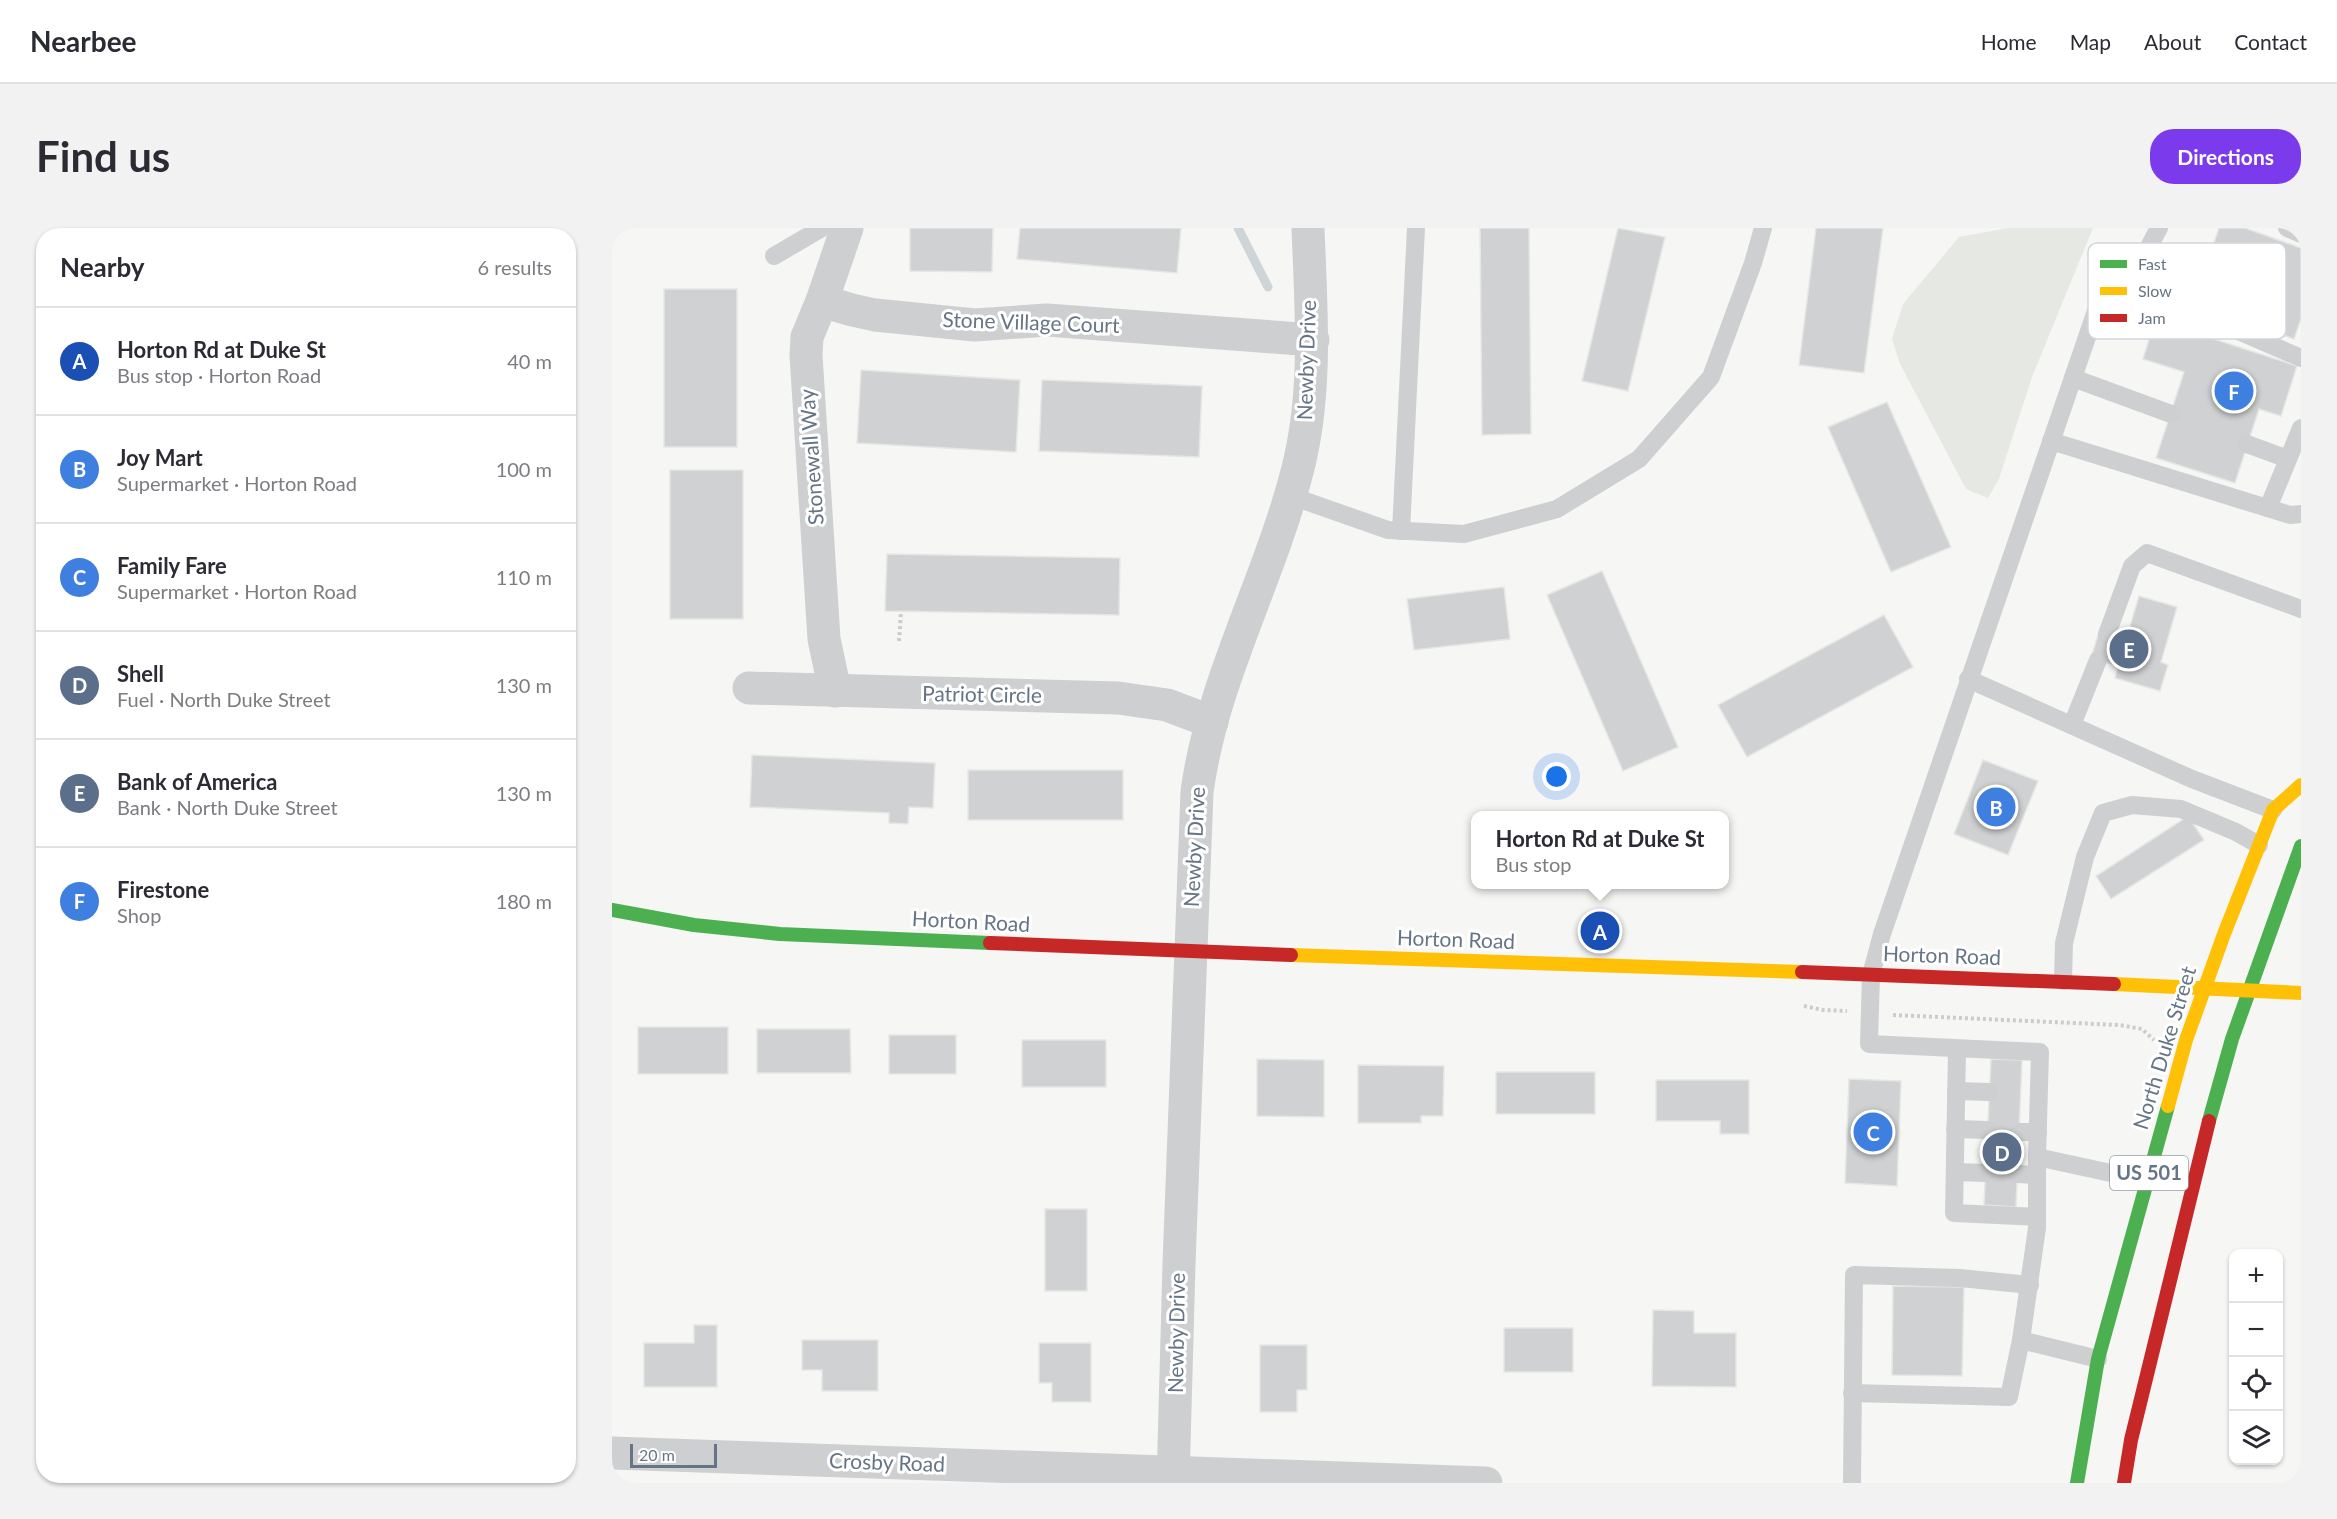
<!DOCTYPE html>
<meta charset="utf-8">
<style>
:root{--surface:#fff;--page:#f2f2f3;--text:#2b2b33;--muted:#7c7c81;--line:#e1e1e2;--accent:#7c3aed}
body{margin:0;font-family:Lato,sans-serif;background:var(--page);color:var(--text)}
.controls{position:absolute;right:18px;bottom:18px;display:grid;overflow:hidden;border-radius:12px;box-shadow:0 2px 4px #0004}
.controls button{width:54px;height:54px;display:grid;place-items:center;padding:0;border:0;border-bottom:2px solid var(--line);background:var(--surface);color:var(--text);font:30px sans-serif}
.scale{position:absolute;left:18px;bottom:15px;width:87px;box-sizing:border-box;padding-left:6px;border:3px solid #667585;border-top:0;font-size:16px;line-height:21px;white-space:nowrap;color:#667585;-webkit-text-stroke:4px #fff;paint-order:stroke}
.you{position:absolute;left:945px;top:549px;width:21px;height:21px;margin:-15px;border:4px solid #fff;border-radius:50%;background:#1a73e8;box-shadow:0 0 0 9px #1a73e833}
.badge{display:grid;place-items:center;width:39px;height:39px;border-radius:50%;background:var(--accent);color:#fff;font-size:20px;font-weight:700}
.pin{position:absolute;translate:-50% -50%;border:3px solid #fff;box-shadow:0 2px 6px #0006}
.popup{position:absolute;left:859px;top:583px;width:258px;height:78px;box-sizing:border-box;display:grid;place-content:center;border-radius:12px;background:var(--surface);filter:drop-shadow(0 2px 4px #0005);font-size:20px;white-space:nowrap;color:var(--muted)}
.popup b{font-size:22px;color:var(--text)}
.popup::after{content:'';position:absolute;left:50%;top:100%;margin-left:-12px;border:12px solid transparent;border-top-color:var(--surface)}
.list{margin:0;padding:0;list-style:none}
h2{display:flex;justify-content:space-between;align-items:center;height:78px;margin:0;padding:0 24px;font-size:26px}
h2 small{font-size:20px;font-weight:400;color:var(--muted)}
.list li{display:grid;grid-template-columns:39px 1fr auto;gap:18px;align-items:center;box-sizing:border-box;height:108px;padding:0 24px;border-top:2px solid var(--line)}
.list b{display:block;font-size:22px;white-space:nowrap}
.list p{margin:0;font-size:20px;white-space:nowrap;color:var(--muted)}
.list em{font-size:20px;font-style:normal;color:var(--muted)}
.icon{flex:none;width:33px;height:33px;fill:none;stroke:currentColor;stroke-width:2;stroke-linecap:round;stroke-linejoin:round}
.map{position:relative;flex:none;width:1689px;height:1255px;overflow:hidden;border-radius:24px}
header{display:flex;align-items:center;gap:36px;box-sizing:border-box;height:84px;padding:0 30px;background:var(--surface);border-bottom:2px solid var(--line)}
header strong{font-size:28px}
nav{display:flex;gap:33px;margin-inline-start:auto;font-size:21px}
.intro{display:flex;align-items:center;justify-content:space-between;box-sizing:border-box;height:144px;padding:0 36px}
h1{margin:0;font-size:42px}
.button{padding:15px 27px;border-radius:24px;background:var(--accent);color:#fff;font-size:21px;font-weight:700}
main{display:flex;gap:36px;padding:0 36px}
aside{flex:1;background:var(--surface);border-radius:24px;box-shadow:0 2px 4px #0004}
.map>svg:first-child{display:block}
.green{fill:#e6e9e3}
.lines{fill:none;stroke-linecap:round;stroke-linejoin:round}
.stream{stroke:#ced5d8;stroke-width:9}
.building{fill:#d0d1d2;stroke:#e6e6e4;stroke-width:1.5}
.path{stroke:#cccccd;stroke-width:4;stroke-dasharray:3 3;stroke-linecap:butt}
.lane{stroke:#cecfd0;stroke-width:18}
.street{stroke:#cecfd0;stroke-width:33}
.fast{stroke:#4caf50;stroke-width:14}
.slow{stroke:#ffc107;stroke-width:14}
.jam{stroke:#c62828;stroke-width:14}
.labels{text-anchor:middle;stroke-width:6;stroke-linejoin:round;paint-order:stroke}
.shield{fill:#fff;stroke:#949eaa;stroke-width:1.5}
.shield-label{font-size:20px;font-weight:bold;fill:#667585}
.street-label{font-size:21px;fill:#667585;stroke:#fff}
.key{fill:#fff;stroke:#d1d6da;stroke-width:1.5}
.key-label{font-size:16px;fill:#667585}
</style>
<header>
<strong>Nearbee</strong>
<nav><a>Home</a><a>Map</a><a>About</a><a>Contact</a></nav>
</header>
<div class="intro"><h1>Find us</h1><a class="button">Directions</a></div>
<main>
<aside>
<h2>Nearby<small>6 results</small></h2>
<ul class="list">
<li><span class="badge" style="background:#1a4fb4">A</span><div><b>Horton Rd at Duke St</b><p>Bus stop · Horton Road</p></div><em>40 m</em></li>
<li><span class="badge" style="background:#3f7fe0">B</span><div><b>Joy Mart</b><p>Supermarket · Horton Road</p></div><em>100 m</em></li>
<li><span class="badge" style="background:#3f7fe0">C</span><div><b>Family Fare</b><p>Supermarket · Horton Road</p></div><em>110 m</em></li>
<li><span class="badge" style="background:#5c6f8a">D</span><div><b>Shell</b><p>Fuel · North Duke Street</p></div><em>130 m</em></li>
<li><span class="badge" style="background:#5c6f8a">E</span><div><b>Bank of America</b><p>Bank · North Duke Street</p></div><em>130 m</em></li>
<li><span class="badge" style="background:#3f7fe0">F</span><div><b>Firestone</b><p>Shop</p></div><em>180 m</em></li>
</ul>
</aside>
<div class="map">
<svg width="1689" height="1255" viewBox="0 0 1689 1255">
<rect width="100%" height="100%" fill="#f6f6f5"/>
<polygon class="green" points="1396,0 1481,0 1420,149 1387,251 1376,270 1354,261 1288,136 1280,111 1291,76 1347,9"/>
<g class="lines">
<polyline class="stream" points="626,0 656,59"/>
</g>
<g class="building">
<polygon points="298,0 381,0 380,44 298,43"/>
<polygon points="408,0 569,0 565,45 405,31"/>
<polygon points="868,0 917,0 919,206 870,207"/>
<polygon points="1006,0 1053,9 1016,163 970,153"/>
<polygon points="1204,0 1271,0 1252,145 1187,137"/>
<polygon points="1607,0 1633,0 1689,20 1689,91 1682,111 1581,75"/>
<rect x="52" y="61" width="73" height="158"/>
<polygon points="1543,92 1685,138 1669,188 1647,181 1623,255 1544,230 1572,144 1531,131"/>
<polygon points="249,142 408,152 404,224 245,215"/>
<polygon points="430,152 590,158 587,229 427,223"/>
<polygon points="1275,174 1339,319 1279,344 1216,199"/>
<rect x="58" y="242" width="73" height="149"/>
<polygon points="275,326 508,330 507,387 273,383"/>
<polygon points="990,343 1066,519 1011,543 935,367"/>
<polygon points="892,359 898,411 802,422 795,371"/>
<polygon points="1527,368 1565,379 1549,434 1556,437 1548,463 1503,450 1506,438 1479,430 1487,404 1514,412"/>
<polygon points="1272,387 1301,439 1135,529 1106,477"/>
<polygon points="140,527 323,535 321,580 297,579 296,596 277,595 277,585 138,579"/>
<polygon points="1371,532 1426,553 1396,627 1342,606"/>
<rect x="356" y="542" width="155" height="50"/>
<polygon points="1576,588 1592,612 1499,671 1484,648"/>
<rect x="26" y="799" width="90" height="47"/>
<polygon points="145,801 238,801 239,845 145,845"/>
<rect x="277" y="807" width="67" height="39"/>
<rect x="410" y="812" width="84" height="47"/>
<polygon points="645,831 712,832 712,889 645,888"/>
<polygon points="1379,831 1410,832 1404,979 1372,977"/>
<polygon points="746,837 832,838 831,888 809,888 809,895 746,895"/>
<rect x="884" y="844" width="99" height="42"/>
<polygon points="1237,851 1289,853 1285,958 1233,955"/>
<polygon points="1044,852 1137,852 1137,906 1108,906 1108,893 1044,893"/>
<rect x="433" y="981" width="42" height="82"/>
<polygon points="1281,1058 1352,1059 1350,1148 1280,1147"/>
<polygon points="1041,1082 1082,1083 1082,1105 1124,1105 1124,1159 1040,1158"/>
<polygon points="82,1097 105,1097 105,1159 32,1159 32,1115 82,1115"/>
<rect x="892" y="1100" width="69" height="44"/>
<polygon points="190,1112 266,1112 266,1163 210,1163 210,1142 190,1142"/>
<polygon points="427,1115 479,1115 479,1174 440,1174 440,1155 427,1155"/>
<polygon points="648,1117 695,1117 695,1162 685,1162 685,1184 648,1184"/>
</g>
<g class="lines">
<g class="path">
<polyline points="287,413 289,384"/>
<polyline points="1192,778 1211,782 1235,783"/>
<polyline points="1281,787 1507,797 1530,801 1542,812"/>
</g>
<g class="lane">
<path d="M1547,0C1534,23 1527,36 1534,63L1689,130"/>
<polyline points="1675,0 1689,6"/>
<polyline points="1533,25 1486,77 1270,706 1259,747 1257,816 1428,824 1425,929 1508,947 1534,955"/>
<polyline points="162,28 210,0"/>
<polyline points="1461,150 1559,186"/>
<polyline points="1439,213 1678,287 1689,286"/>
<polyline points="1635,216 1676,231"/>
<polyline points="679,268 776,302 852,306 945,281 1027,231 1099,149 1141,35 1151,0"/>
<polyline points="1656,280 1689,200"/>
<polyline points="789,303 804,0"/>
<polyline points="1495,406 1520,338 1535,325 1689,381"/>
<polyline points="1356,451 1580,551 1661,582"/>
<polyline points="1460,497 1486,432"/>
<polyline points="1451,753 1452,715 1473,629 1491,585 1520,577 1569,581 1624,604 1647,617"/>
<polyline points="1345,821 1342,985 1425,989"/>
<polyline points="1344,863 1377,864"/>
<polyline points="1343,901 1376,902"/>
<polyline points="1407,904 1426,904"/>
<polyline points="1343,944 1374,945"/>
<polyline points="1405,946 1425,947"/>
<polyline points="1409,1112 1486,1131"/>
<polyline points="1240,1165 1397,1169 1409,1112 1425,1000 1425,929"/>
<polyline points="1240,1255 1242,1047 1348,1050 1418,1057"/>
</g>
<g class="street">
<polyline points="210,73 240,82 263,87 363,97 435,92 701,112"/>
<polyline points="137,460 506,470 555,477 600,494"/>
<polyline points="223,463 212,411 194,127 195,109 210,73 235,0"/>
<polyline points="0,1225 874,1255"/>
<path d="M561,1255L567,1036L585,564C600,452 657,353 685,244C706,164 699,81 696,0"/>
</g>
<g class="fast">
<polyline points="0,682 82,697 168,706 378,715"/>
<polyline points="1597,893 1620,811 1689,618"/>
<polyline points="1465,1255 1486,1131 1556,878"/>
</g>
<g class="slow">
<polyline points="679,727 1190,744"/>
<polyline points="1502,756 1689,765"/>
<polyline points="1556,878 1574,812 1612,706 1661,582 1689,557"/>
</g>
<g class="jam">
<polyline points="378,715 679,727"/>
<polyline points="1190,744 1502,756"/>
<polyline points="1512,1255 1519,1212 1597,893"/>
</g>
</g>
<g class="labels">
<rect class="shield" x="1498" y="928" width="78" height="34" rx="4.5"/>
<g class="shield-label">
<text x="1537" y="952">US 501</text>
</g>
<g class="street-label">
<text transform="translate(419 95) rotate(2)" y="7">Stone Village Court</text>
<text transform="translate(695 132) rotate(-88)" y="7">Newby Drive</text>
<text transform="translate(200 229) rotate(-94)" y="7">Stonewall Way</text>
<text transform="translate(370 467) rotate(1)" y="7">Patriot Circle</text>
<text transform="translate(583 619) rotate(-87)" y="7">Newby Drive</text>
<text transform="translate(359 694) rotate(3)" y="7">Horton Road</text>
<text transform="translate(844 712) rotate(2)" y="7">Horton Road</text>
<text transform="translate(1330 728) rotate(2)" y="7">Horton Road</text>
<text transform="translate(1553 820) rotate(-73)" y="7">North Duke Street</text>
<text transform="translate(565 1105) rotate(-89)" y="7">Newby Drive</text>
<text transform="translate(275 1235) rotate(2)" y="7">Crosby Road</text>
</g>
</g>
<rect x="1476" y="15" width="198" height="96" rx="9" class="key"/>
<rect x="1488" y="32" width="27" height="8" fill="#4caf50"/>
<rect x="1488" y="59" width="27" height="8" fill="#ffc107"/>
<rect x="1488" y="86" width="27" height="8" fill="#c62828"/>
<g class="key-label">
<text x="1526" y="42">Fast</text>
<text x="1526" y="69">Slow</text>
<text x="1526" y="96">Jam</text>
</g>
</svg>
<div class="controls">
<button>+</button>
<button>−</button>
<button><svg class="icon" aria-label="locate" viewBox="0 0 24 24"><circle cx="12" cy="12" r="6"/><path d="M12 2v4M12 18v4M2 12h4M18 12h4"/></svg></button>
<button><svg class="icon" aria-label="layers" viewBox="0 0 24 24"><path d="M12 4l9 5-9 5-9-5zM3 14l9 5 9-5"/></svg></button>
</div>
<div class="scale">20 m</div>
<div class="you"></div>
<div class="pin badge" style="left:988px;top:703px;background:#1a4fb4">A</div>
<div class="popup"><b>Horton Rd at Duke St</b>Bus stop</div>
<div class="pin badge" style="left:1384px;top:579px;background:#3f7fe0">B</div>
<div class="pin badge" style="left:1261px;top:904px;background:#3f7fe0">C</div>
<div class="pin badge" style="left:1390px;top:924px;background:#5c6f8a">D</div>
<div class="pin badge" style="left:1517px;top:421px;background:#5c6f8a">E</div>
<div class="pin badge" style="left:1622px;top:163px;background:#3f7fe0">F</div>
</div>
</main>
